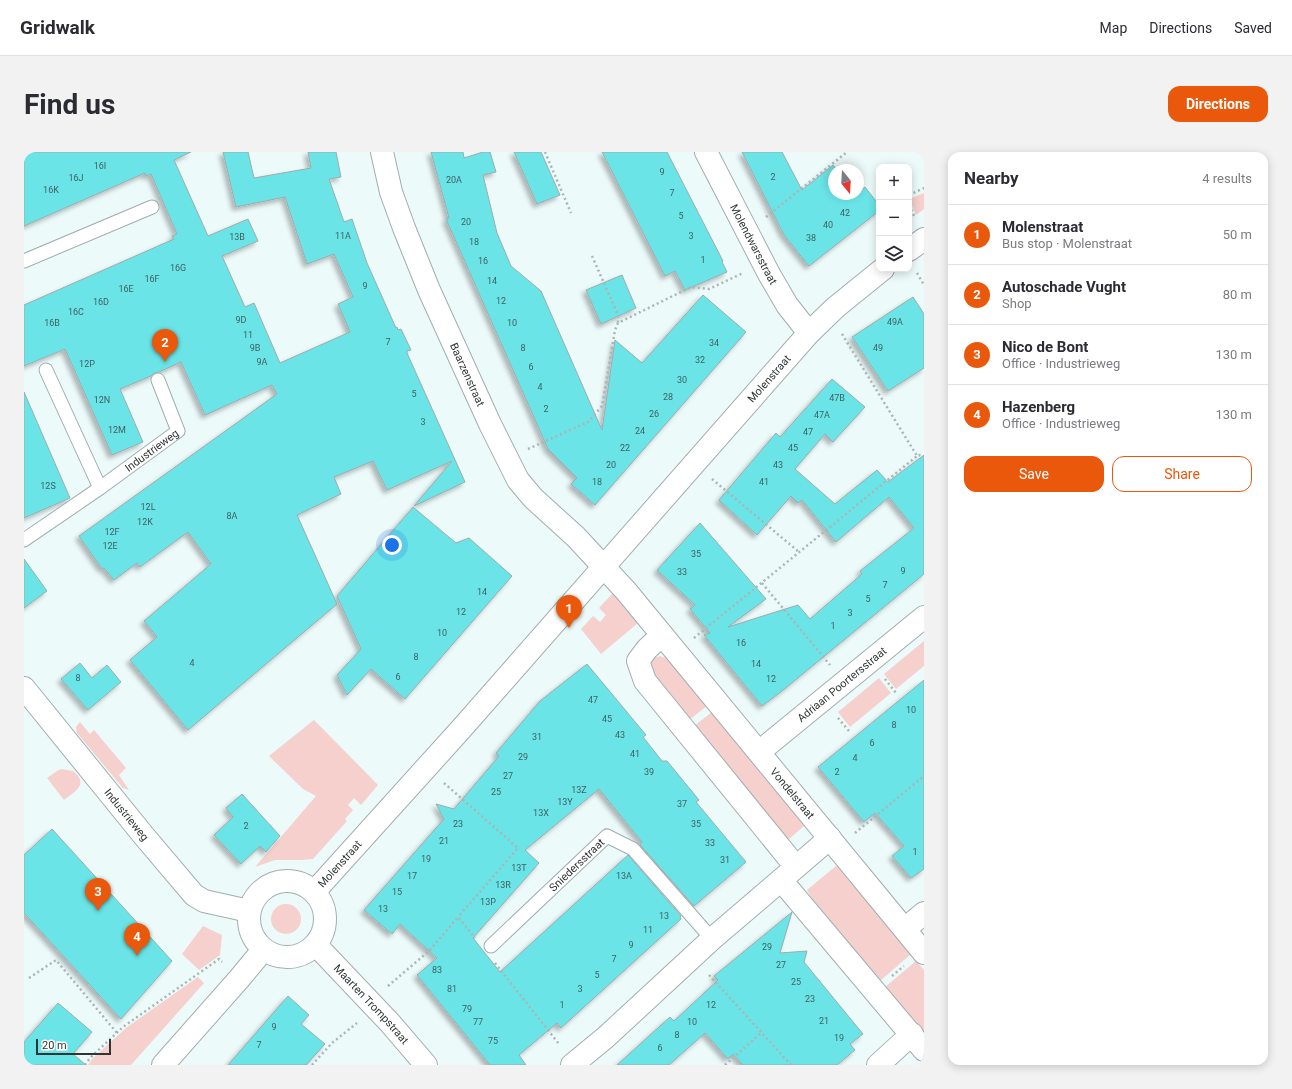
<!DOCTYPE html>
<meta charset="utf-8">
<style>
:root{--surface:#fff;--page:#f2f2f3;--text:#2b2b33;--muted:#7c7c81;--line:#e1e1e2;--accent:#ea580c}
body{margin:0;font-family:Roboto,sans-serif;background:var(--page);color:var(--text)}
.controls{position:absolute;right:12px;top:12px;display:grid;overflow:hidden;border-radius:8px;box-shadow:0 2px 10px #0003}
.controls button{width:36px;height:36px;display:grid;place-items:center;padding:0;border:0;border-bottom:1px solid var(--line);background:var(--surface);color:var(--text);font:20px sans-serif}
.compass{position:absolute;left:804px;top:12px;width:36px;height:36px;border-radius:50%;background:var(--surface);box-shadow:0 2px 10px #0003;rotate:162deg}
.scale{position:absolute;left:12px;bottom:10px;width:75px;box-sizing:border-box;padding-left:4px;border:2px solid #303535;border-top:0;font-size:11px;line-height:14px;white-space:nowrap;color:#303535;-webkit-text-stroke:3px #fff;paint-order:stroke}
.you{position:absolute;left:368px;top:393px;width:14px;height:14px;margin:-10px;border:3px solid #fff;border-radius:50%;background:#1a73e8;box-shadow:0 0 0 6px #1a73e833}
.badge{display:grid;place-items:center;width:26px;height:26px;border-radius:50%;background:var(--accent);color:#fff;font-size:13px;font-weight:700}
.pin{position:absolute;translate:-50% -33px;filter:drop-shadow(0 1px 2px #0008)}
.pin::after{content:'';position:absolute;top:21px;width:14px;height:12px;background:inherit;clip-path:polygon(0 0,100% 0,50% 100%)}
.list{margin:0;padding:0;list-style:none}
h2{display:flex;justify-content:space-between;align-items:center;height:52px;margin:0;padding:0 16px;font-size:17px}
h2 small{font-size:13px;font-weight:400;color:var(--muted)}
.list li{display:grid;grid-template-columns:26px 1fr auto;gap:12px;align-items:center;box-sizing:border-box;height:60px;padding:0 16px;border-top:1px solid var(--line)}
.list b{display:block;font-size:15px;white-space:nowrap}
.list p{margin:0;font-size:13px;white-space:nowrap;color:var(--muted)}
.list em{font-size:13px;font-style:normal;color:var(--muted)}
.actions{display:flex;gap:8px;padding:12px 16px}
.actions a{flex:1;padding:9px 0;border:1px solid var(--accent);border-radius:12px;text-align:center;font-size:14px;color:var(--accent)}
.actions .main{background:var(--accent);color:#fff}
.icon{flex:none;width:22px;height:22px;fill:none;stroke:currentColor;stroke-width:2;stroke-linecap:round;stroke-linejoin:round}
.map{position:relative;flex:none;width:900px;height:913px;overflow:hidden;border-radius:12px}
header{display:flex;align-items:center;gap:24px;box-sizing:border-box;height:56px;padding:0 20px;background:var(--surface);border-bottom:1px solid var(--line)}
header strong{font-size:19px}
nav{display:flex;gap:22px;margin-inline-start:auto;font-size:14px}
.intro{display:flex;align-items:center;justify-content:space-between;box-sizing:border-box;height:96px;padding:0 24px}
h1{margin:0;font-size:28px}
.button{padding:10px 18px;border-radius:12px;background:var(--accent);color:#fff;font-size:14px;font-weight:700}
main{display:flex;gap:24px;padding:0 24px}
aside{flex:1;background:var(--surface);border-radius:12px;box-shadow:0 2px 10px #0003}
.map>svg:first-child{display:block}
.green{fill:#f5d0cd}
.building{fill:#6ae4e7;stroke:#9fabab;filter:url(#shadow)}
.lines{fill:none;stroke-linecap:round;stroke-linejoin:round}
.lane-casing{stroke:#a1aeae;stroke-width:15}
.street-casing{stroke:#a1aeae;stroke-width:24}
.path{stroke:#aab5b5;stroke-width:2.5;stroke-dasharray:2 3;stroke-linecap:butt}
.lane{stroke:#fff;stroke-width:13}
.street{stroke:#fff;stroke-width:22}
.labels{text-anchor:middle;stroke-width:3;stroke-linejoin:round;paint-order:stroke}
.number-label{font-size:9px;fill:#3e6162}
.street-label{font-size:11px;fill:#303535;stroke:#fff}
</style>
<header>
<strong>Gridwalk</strong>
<nav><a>Map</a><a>Directions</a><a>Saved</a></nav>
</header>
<div class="intro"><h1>Find us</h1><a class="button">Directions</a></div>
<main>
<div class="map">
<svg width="900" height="913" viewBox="0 0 900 913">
<defs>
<filter id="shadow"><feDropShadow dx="-3.5" dy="3.5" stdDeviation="2" flood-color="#0004"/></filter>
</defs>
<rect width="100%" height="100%" fill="#edfafa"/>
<g class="green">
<polygon points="900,41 900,57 892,63 885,47"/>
<polygon points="589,441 614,471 577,502 557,477 569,464 576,470 582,463 575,456"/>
<polygon points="900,489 900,514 872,537 860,522"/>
<path d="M636,504L644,507L683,554L665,568L627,522C626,513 626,507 636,504Z"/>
<polygon points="855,526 867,541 826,575 814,560"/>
<polygon points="688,560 781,673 764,688 670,574"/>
<polygon points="290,568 354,633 337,653 330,646 324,653 329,658 321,667 323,669 289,707 277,708 251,708 231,715 292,644 279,637 245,604"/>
<polygon points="56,570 66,582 70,578 102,616 95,623 105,638 99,636 53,581 52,575"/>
<path d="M37,617L49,619C65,632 52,639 40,648L23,626L33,619Z"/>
<polygon points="812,714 819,719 887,802 856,829 787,745 783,738"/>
<circle cx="262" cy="767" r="15"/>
<polygon points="179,774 198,783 196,803 175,818 158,802"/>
<polygon points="892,809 900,818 900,883 861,835"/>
<polygon points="174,825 180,831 107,913 64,913 68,907 102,876"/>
</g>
<g class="building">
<polygon points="0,0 167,0 150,8 184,84 224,67 234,89 198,104 221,155 230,151 256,211 326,180 314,152 329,145 310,102 283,112 261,45 212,55 199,0 224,0 230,26 287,16 284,0 312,0 317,25 305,27 320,70 328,67 343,111 372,176 373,175 374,178 377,177 387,198 383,199 383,201 441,330 390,354 428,309 363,338 349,309 310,325 317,342 273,363 313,452 164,578 106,508 133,485 120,469 187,412 164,380 116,415 113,411 90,428 80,416 78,417 55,384 253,242 248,233 181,263 157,210 135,220 131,221 127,224 96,237 119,290 88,303 41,197 0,214 0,153 150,87 148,84 153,82 127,22 122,24 121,21 0,74"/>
<polygon points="407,0 439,0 440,6 459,0 466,0 472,20 459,23 473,81 487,114 517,139 578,278 591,188 618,211 679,143 722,180 571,353 547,332 553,326 524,297 422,67 425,66"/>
<polygon points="490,0 517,0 536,43 513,52"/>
<polygon points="578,0 643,0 699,109 698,110 703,120 661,138 651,119 641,124"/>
<polygon points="718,0 758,0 778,38 809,13 813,18 810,18 810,42 834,42 834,40 841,35 855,53 855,59 785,114 760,83"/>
<polygon points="598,123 612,156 577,172 562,138"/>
<polygon points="889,145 900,162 900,216 864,239 828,185"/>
<polygon points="808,227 841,255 809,290 801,282 771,317 811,352 853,318 864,330 900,303 900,422 758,539 738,554 680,483 686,481 666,457 671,453 633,418 676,371 742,447 704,475 774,453 786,467 838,422 836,419 890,376 865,345 812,390 778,348 774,351 767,344 733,383 695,348 752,281 756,285"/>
<polygon points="0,240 46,346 0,366"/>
<polygon points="389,355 432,391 445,386 488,424 381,547 347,517 323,543 313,523 337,497 313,444"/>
<polygon points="0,407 23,439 0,456"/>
<polygon points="56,511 68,526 83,513 97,530 64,558 37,527"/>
<polygon points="563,512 622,583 619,585 638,609 643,609 675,648 672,650 722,710 670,754 616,693 618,690 575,637 501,698 515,711 449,786 476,820 604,703 657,764 656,765 657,767 537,876 533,871 495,903 502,913 466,913 393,823 413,806 376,772 368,782 340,758 420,667 412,652 430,657 475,604 472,601 516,549"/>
<polygon points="900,528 900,717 887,726 868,704 880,694 851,661 840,670 794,615"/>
<polygon points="218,642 256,684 242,700 236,694 217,712 190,683 209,665 202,656"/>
<polygon points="28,677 148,809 97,867 0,761 0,703"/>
<polygon points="768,760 756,801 783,799 780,810 839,882 826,892 831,898 813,913 719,913 709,902 704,907 681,881 645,913 593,913 646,865 650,869 694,828 690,824"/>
<polygon points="264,844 285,863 277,872 301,892 282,913 204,913"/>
<polygon points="34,851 68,880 49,902 62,913 0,913 0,890"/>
</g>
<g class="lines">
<g class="lane-casing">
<g id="lane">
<polyline points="0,109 128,55"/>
<polyline points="22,218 76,336"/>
<path id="s1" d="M0,388L76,336L154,279L134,228"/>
<path id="s2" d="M467,794L583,684L609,697L688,787"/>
</g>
</g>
<g class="street-casing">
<g id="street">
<path id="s3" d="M358,0L367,40L380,76L405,138L466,272L494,328L509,346L552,385L602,439L900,801"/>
<path id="s4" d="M682,0L745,122L763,153L785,181"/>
<polyline points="885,98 900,87"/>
<polyline points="638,483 623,497 614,509 621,529 772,715"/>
<path id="s5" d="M0,536L120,684L170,743L180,749L225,759"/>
<path id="s6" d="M735,600L900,465"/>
<polyline points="757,728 900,898"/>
<circle cx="263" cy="767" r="38"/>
<path id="s7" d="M290,740L438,576L785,181L812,155L859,117"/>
<polyline points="881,777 900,761"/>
<path id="s8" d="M292,793L366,871L402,913"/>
<polyline points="139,913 215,827 239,798"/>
<polyline points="548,913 582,885 688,787 806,686"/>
<polyline points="854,913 888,882"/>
</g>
</g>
<g class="path">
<polyline points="521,0 547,61"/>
<polyline points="885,43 900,36"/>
<polyline points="885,53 891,66"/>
<polyline points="742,65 823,0"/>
<polyline points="568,104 594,163 594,171"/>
<polyline points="893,121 900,133"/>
<polyline points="818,182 893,304 895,303 900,305"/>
<polyline points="504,297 564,270 578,254 591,178 594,171 667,135 685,137 719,121"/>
<polyline points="688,327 775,400"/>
<polyline points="738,431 806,513"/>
<polyline points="670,486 893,304"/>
<polyline points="861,527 872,541"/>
<polyline points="814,566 825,579"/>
<polyline points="420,631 494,696 434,765"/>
<polyline points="831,681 900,624"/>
<polyline points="471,811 535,892"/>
<polyline points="685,823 767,913"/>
<polyline points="868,824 880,814"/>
<polyline points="5,826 32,808 93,881"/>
<polyline points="364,834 405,799 434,765 451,786"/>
<polyline points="61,913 66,906 99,875 195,807 198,810"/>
<polyline points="288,913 308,891 333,871"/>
<polyline points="701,913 737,881"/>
</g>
<use href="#lane" class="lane"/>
<use href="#street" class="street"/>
</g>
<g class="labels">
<g class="number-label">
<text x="76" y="17">16I</text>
<text x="638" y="23">9</text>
<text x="749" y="28">2</text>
<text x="52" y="29">16J</text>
<text x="430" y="31">20A</text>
<text x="27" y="41">16K</text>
<text x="648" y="44">7</text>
<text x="821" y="64">42</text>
<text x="657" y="67">5</text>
<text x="442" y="73">20</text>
<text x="804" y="76">40</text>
<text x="319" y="87">11A</text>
<text x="667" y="87">3</text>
<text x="213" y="88">13B</text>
<text x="787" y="89">38</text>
<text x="450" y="93">18</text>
<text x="679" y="111">1</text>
<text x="459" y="112">16</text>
<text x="154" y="119">16G</text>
<text x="128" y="130">16F</text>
<text x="468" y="132">14</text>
<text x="341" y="137">9</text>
<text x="102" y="140">16E</text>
<text x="477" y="152">12</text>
<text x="77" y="153">16D</text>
<text x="52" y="163">16C</text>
<text x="217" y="171">9D</text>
<text x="871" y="173">49A</text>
<text x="28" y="174">16B</text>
<text x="488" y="174">10</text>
<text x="224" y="186">11</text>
<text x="364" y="193">7</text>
<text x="690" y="194">34</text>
<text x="231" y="199">9B</text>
<text x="499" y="199">8</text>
<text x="854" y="199">49</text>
<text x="676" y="211">32</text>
<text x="238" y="213">9A</text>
<text x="63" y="215">12P</text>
<text x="507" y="218">6</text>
<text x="658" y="231">30</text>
<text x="516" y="238">4</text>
<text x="390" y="245">5</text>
<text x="644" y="248">28</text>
<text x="813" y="249">47B</text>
<text x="78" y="251">12N</text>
<text x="522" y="260">2</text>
<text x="630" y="265">26</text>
<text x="798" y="266">47A</text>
<text x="399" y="273">3</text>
<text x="93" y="281">12M</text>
<text x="616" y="282">24</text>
<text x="784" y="283">47</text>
<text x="601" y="299">22</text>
<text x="769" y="299">45</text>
<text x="587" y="316">20</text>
<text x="754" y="316">43</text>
<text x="573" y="333">18</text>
<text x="740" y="333">41</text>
<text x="24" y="337">12S</text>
<text x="124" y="358">12L</text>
<text x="208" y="367">8A</text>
<text x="121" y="373">12K</text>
<text x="88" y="383">12F</text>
<text x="86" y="397">12E</text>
<text x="672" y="405">35</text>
<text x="879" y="422">9</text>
<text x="658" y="423">33</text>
<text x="861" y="436">7</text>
<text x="458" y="443">14</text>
<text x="844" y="450">5</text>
<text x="437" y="463">12</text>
<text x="826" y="464">3</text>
<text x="809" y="477">1</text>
<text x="418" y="484">10</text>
<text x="717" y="494">16</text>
<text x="392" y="508">8</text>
<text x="168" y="514">4</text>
<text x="732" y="515">14</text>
<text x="374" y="528">6</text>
<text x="54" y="529">8</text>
<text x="747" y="530">12</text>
<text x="569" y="551">47</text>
<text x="887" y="561">10</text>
<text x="583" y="570">45</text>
<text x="870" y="576">8</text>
<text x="596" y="586">43</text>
<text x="513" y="588">31</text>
<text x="848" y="594">6</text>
<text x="611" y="605">41</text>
<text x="499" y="608">29</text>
<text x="831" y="609">4</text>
<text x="625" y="623">39</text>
<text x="813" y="623">2</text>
<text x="484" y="627">27</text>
<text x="555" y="641">13Z</text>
<text x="472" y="643">25</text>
<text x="541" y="653">13Y</text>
<text x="658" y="655">37</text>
<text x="517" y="664">13X</text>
<text x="434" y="675">23</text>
<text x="672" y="675">35</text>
<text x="222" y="677">2</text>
<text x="420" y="692">21</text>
<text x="686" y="694">33</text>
<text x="891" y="703">1</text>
<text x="402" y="710">19</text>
<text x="701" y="711">31</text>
<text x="495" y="719">13T</text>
<text x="388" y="727">17</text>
<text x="600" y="727">13A</text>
<text x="479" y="736">13R</text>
<text x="373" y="743">15</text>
<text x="464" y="753">13P</text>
<text x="359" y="760">13</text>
<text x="640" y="767">13</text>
<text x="624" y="781">11</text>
<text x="607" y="796">9</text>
<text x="743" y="798">29</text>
<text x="590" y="810">7</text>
<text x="757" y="816">27</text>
<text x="413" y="821">83</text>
<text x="573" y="826">5</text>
<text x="772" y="833">25</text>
<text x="428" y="840">81</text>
<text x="556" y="840">3</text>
<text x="786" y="850">23</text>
<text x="538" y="856">1</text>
<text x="687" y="856">12</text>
<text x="443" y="860">79</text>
<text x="800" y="872">21</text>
<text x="454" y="873">77</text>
<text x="668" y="873">10</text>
<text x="250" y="878">9</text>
<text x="653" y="886">8</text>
<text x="815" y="889">19</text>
<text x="469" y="892">75</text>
<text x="235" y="896">7</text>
<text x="636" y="899">6</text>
</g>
<g class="street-label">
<text dy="4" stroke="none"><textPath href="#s4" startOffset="104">Molendwarsstraat</textPath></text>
<text dy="4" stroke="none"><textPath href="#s3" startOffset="239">Baarzenstraat</textPath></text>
<text dy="4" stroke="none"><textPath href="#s7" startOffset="686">Molenstraat</textPath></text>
<text dy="4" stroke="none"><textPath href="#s1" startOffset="156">Industrieweg</textPath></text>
<text dy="4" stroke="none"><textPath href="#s6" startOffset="107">Adriaan Poortersstraat</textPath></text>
<text dy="4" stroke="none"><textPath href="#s3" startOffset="773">Vondelstraat</textPath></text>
<text dy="4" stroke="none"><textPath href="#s5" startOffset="163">Industrieweg</textPath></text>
<text dy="4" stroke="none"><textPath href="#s7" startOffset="38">Molenstraat</textPath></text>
<text dy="4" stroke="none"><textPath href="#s2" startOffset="118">Sniedersstraat</textPath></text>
<text dy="4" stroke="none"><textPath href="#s8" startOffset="81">Maarten Trompstraat</textPath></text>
</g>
</g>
</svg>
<div class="controls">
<button>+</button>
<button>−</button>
<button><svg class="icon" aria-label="layers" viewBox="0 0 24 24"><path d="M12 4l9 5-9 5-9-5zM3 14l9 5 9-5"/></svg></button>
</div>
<svg class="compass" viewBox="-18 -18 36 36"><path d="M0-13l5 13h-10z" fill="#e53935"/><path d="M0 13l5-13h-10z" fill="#7c7c81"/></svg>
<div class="scale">20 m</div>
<div class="you"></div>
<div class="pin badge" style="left:545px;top:476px">1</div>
<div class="pin badge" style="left:141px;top:210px">2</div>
<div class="pin badge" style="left:74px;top:759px">3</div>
<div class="pin badge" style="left:113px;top:804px">4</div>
</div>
<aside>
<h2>Nearby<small>4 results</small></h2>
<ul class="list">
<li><span class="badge">1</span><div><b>Molenstraat</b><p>Bus stop · Molenstraat</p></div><em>50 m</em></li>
<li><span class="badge">2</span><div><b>Autoschade Vught</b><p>Shop</p></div><em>80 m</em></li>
<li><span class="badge">3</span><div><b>Nico de Bont</b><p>Office · Industrieweg</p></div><em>130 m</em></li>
<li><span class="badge">4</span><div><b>Hazenberg</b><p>Office · Industrieweg</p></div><em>130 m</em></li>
</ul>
<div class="actions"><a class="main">Save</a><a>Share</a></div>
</aside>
</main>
